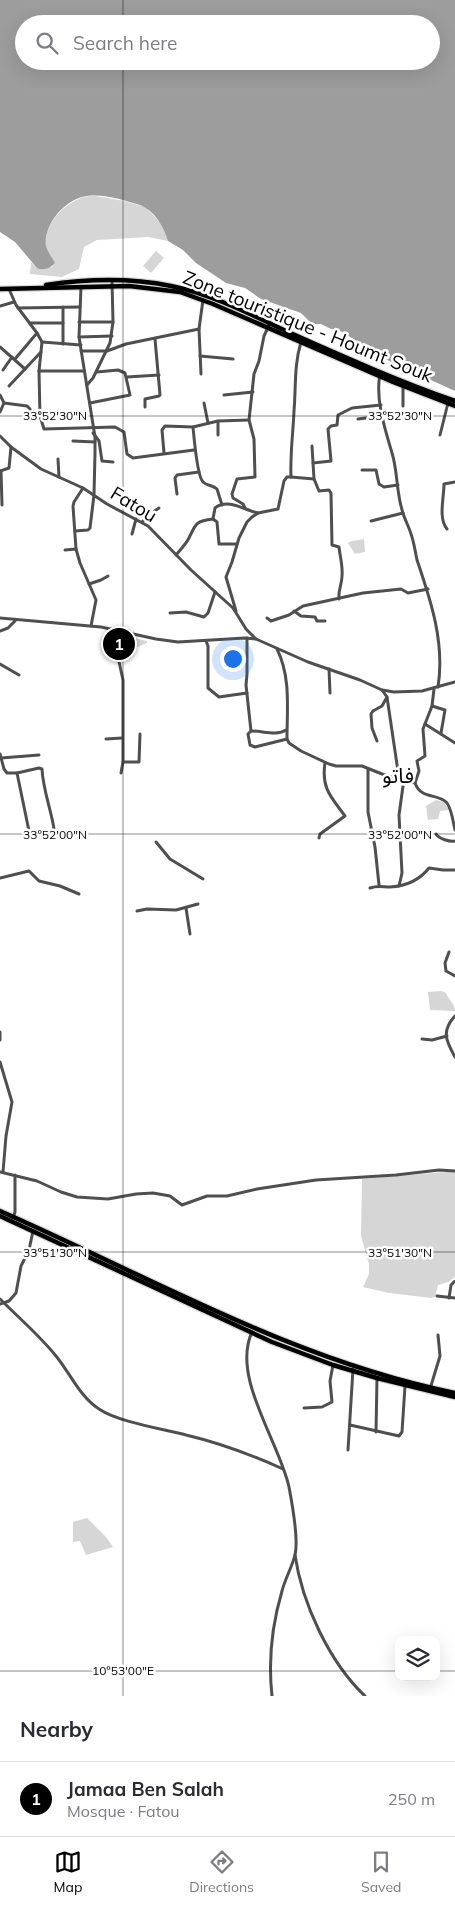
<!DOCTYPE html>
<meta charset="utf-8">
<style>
:root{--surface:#fff;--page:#f2f2f3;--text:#2b2b33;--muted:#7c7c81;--line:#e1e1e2;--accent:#000}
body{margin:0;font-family:Mulish,"Noto Sans Arabic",sans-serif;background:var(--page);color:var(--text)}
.controls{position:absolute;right:15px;bottom:15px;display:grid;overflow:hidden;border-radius:10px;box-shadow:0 5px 20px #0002}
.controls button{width:45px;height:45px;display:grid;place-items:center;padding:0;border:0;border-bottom:1px solid var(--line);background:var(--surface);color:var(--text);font:25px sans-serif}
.you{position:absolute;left:232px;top:658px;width:18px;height:18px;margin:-12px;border:4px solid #fff;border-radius:50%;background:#1a73e8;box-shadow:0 0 0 8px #1a73e833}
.badge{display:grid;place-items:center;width:32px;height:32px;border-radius:50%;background:var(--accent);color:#fff;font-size:16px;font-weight:700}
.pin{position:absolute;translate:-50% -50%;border:2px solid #fff;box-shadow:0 1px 5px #0006}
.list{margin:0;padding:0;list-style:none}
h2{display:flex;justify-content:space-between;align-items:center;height:65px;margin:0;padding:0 20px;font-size:21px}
h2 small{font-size:16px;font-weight:400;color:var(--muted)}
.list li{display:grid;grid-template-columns:32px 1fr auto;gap:15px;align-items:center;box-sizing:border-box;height:75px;padding:0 20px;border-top:1px solid var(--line)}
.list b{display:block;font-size:19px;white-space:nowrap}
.list p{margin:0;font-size:16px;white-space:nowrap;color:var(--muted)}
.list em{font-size:16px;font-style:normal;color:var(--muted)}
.icon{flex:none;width:28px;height:28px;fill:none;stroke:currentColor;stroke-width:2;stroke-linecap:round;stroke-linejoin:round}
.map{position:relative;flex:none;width:455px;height:1696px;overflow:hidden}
.search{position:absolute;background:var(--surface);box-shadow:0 5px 20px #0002;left:15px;right:15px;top:15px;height:55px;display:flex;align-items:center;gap:12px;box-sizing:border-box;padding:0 18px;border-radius:28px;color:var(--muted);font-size:19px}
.sheet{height:140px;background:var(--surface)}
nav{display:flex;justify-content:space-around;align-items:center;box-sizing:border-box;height:70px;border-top:1px solid var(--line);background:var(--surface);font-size:14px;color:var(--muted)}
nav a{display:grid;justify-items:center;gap:2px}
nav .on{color:var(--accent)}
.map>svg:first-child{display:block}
.green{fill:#d6d6d6}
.water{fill:#9d9d9d;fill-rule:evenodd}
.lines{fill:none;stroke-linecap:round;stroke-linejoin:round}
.major-casing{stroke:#dbdbdb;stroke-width:7}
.minor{stroke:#4f4f4f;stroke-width:3}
.major{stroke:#000;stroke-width:4.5}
.ticks{fill:none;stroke:#000;stroke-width:1;stroke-opacity:0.45}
.labels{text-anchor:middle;stroke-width:5;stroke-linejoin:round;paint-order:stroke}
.street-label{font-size:19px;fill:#000;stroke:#fff}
.quarter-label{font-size:21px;fill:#000;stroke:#fff}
.ticks-label{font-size:12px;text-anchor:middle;fill:#000;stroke:#fff;stroke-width:5;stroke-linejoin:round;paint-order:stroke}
</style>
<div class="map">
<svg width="455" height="1696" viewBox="0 0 455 1696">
<rect width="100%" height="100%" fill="#fff"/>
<g class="green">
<path d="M96,196L124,201L145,207L164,226L168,241L148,237L97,240L84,247L79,269L62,277L30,274L31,262L37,268L52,267L55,263C52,257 47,253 46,246C43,225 63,205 81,198C85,196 91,196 96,196Z"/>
<polygon points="156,251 164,258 151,273 143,266"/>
<polygon points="364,539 365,552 355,554 348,543 352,541"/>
<polygon points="129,637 147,641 147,643 130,650"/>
<polygon points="436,800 444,802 449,810 440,811 438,819 428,820 426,806"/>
<path d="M442,991L446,993C448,999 455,1004 455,1011L430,1010L428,992Z"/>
<polygon points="445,1172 455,1172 455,1277 448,1282 438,1285 435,1297 431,1298 389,1293 363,1287 369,1274 369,1264 361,1236 362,1179"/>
<polygon points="87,1518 106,1537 113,1547 86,1555 80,1541 73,1542 73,1522"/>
</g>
<path class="water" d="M0,0H455V391L391,362L337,329H331L321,324H314L309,321L301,313L261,299L245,288L226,283L196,263L183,250L168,241C164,227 155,211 140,205C123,200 100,192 82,197C63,202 43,226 46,246C48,253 52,257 55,263C51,268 43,271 37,268L15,242L0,232ZM24,24H431V61H24Z"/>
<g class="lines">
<g class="major-casing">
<g id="major">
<path d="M46,285C86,279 131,278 171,286C212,294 252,315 290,333C344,357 400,382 455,401"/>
<polyline points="0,289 129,286 180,292 213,304 393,382 455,406"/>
<path d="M0,1211C151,1277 292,1360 455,1393"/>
<polyline points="0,1216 272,1342 333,1365 377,1378 455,1397"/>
</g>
</g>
<g class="minor">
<polyline points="9,289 16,305 37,333 42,342 39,371 40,416 44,429 115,427 124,432 127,454 133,458 194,450"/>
<polyline points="0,306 14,302"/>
<polyline points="63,307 63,344"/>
<polyline points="18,308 80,307"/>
<polyline points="79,322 113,322"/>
<polyline points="30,323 63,323"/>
<polyline points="79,337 112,336"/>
<polyline points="42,342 81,345"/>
<polyline points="0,347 25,369"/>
<polyline points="81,351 107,351 126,344 199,329"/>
<polyline points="200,356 233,359"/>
<polyline points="15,359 37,333"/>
<polyline points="3,370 12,357"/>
<polyline points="39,371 84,371"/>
<polyline points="201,374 199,329 203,300"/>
<path d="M380,374C375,399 385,429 392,453C398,472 396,493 403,513C405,520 409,527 411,534C414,542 415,551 417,560C431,601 445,643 438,687"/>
<polyline points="127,377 159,375"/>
<polyline points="87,385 93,378 110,343 113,322 112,281"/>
<polyline points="9,386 41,352"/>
<polyline points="0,395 4,403 0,412"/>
<polyline points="224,395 253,392"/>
<polyline points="4,403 27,406 30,409 30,419"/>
<polyline points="90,403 130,395 125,373 118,370 97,372"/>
<polyline points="204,403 208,423"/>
<polyline points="403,406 403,386"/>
<polyline points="145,407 145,399 159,396 160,395 155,339"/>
<polyline points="358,419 382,416"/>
<polyline points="218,421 218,435"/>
<path d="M193,427C194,437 197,476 203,482C207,486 213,485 217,489L222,505"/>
<polyline points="93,433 99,441 102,461 113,462"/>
<polyline points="440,435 448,403"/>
<polyline points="0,436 11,447 41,469 83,488 107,504 148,526 191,570 233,608 246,629 256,639"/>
<polyline points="73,441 95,442"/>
<path d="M312,446L314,479L319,491L329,490L331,493L332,545L339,547C340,557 343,566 342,576C342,584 338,590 339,599"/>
<polyline points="164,453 162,430 165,426 193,427 218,421 249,420"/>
<polyline points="58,459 59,477"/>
<polyline points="313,463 331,461 328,429 331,426 337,425 338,415 352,408 381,405"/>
<polyline points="362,470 376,470 379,484 384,487 398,485"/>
<polyline points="0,471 9,468 11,447"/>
<polyline points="1,471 2,505"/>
<polyline points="291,477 314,479"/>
<polyline points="83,488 74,502 73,506 76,549 80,563 96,600 91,626"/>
<polyline points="177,494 175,478 177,475 199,472"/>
<polyline points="245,508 243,504 233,498 232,494 237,479 255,477 254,439 249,420 254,374 259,361 264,336 270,323"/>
<path d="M213,519L215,508C228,498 244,510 258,513"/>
<polyline points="371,521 403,513"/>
<polyline points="142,522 150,514 159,508"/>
<path d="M447,529C438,518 444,498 444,484L455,482"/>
<polyline points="75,531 88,530 90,528 94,495 95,453 95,437 79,337 81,287"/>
<polyline points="132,534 136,519"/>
<polyline points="65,550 76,549"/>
<path d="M176,555C180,550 186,544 189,538C196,523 196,521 213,519L217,522L219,544H236"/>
<polyline points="89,584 101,580 108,576"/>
<path d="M236,611L226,577L232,562L239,538L247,522L252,517L258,513L278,509L284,481L287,477H291C290,455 293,434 294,411C296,387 294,365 301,342"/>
<polyline points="294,611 301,616 315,617 317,621 325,621"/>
<polyline points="170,613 186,612 204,617 208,613 215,592"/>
<polyline points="0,618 101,627 156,639 178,642 245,638 256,639 308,662 360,680 382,690 394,692 422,691 455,682"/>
<polyline points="267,618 271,621 289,615 303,606 363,593 401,589 408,593 428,589"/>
<polyline points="115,630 115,643 123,680 123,762 121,773"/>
<polyline points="0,631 8,628 15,621"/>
<polyline points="247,638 247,674 246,685 251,731 248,734 250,745 255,747 287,739"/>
<polyline points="206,641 208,646 208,688 219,697 247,693"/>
<path d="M277,649C291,677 287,709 287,739L289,743L301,751L329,764L336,766H362L387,776L399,778L415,783C421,800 439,793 447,803C452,810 453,822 455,830"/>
<polyline points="0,664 19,675"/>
<polyline points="329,669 330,693"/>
<polyline points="387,697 399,778"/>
<polyline points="432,706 445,710 441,733"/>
<polyline points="425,724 455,743"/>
<path d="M251,731C263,731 277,736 286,730"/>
<polyline points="106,739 122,738"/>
<polyline points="377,741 372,728 371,714 373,711 382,706 387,697 382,690"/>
<path d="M0,754L4,769L7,773H17L39,768L42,769C43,790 51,809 54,829"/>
<polyline points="1,758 39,755"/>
<polyline points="123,762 139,762 140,734"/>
<polyline points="368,769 368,812 375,847 379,885"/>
<polyline points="17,773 29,831"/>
<polyline points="415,783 419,771 417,761 425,756 423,729 432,706 434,689"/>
<path d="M436,834C439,839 450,842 455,841"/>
<path d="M319,838L320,834L345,816C331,797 321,788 325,763"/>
<polyline points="156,842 170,859 203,879"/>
<polyline points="0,878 29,871 39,881 60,886 79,894"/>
<polyline points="399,886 402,873 399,815 404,779"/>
<path d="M370,888C378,885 383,887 390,887C406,886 419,881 429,868L443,870H455"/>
<polyline points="186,908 190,934"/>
<polyline points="137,911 147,909 176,910 198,904"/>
<polyline points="449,952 445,963 446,971 455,976"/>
<path d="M455,1016C441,1031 446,1041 455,1057"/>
<polyline points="0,1032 0,1040"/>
<polyline points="422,1039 432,1040 447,1036"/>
<polyline points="0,1062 12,1102 6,1136 3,1172"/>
<polyline points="0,1172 37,1181 61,1192 77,1197 108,1199 136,1194 153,1193 170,1196 182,1205 207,1196 227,1196 257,1189 316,1180 396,1175 439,1170 455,1171"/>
<polyline points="13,1218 15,1212 15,1175"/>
<polyline points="437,1296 455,1298"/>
<polyline points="449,1298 451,1285 455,1281"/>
<path d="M0,1299C19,1318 39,1335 56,1356C70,1373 80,1397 99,1409C118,1422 163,1429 186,1435C220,1443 252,1455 283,1469"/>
<polyline points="0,1304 9,1301 16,1293 21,1266 29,1250 33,1231"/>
<path d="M252,1332C231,1377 279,1441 289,1487C292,1503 299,1539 295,1555C292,1567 285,1579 282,1591C272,1625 268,1660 272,1696"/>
<polyline points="430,1389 440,1356 438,1335"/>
<polyline points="304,1408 322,1407 332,1402 330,1381 333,1365"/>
<polyline points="350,1425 399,1436 402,1432 405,1386"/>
<polyline points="376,1432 377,1378"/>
<polyline points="348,1450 353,1369"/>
<path d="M295,1555C302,1603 329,1662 365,1696"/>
</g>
<use href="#major" class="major"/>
</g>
<path class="ticks" d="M123,0V24M123,61V1696M0,416H455M0,834H455M0,1252H455M0,1671H399M436,1671H455"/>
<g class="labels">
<g class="street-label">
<text transform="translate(308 326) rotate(22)" y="7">Zone touristique - Houmt Souk</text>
<text transform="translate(134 504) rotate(31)" y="7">Fatou</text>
</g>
<g class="quarter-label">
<text x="398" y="783">فاتو</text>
</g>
</g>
<g class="ticks-label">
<text x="55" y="420">33°52'30"N</text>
<text x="400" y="420">33°52'30"N</text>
<text x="55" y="839">33°52'00"N</text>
<text x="400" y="839">33°52'00"N</text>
<text x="55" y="1257">33°51'30"N</text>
<text x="400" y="1257">33°51'30"N</text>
<text x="123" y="1675">10°53'00"E</text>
</g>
</svg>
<div class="controls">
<button><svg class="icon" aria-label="layers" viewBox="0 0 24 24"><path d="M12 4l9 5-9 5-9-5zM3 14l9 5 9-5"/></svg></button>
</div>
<div class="you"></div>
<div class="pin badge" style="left:119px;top:644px">1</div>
<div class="search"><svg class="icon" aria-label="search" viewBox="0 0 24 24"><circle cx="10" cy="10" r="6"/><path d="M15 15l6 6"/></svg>Search here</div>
</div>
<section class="sheet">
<h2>Nearby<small></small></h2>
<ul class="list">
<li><span class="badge">1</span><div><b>Jamaa Ben Salah</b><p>Mosque · Fatou</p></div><em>250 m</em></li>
</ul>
</section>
<nav>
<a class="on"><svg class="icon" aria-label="map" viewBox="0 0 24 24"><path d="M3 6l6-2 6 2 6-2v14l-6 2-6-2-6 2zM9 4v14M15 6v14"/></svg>Map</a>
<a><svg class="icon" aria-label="directions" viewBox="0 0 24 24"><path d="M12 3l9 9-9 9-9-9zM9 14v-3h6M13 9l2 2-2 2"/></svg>Directions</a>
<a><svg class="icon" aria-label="saved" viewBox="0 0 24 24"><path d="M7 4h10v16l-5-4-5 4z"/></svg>Saved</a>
</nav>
